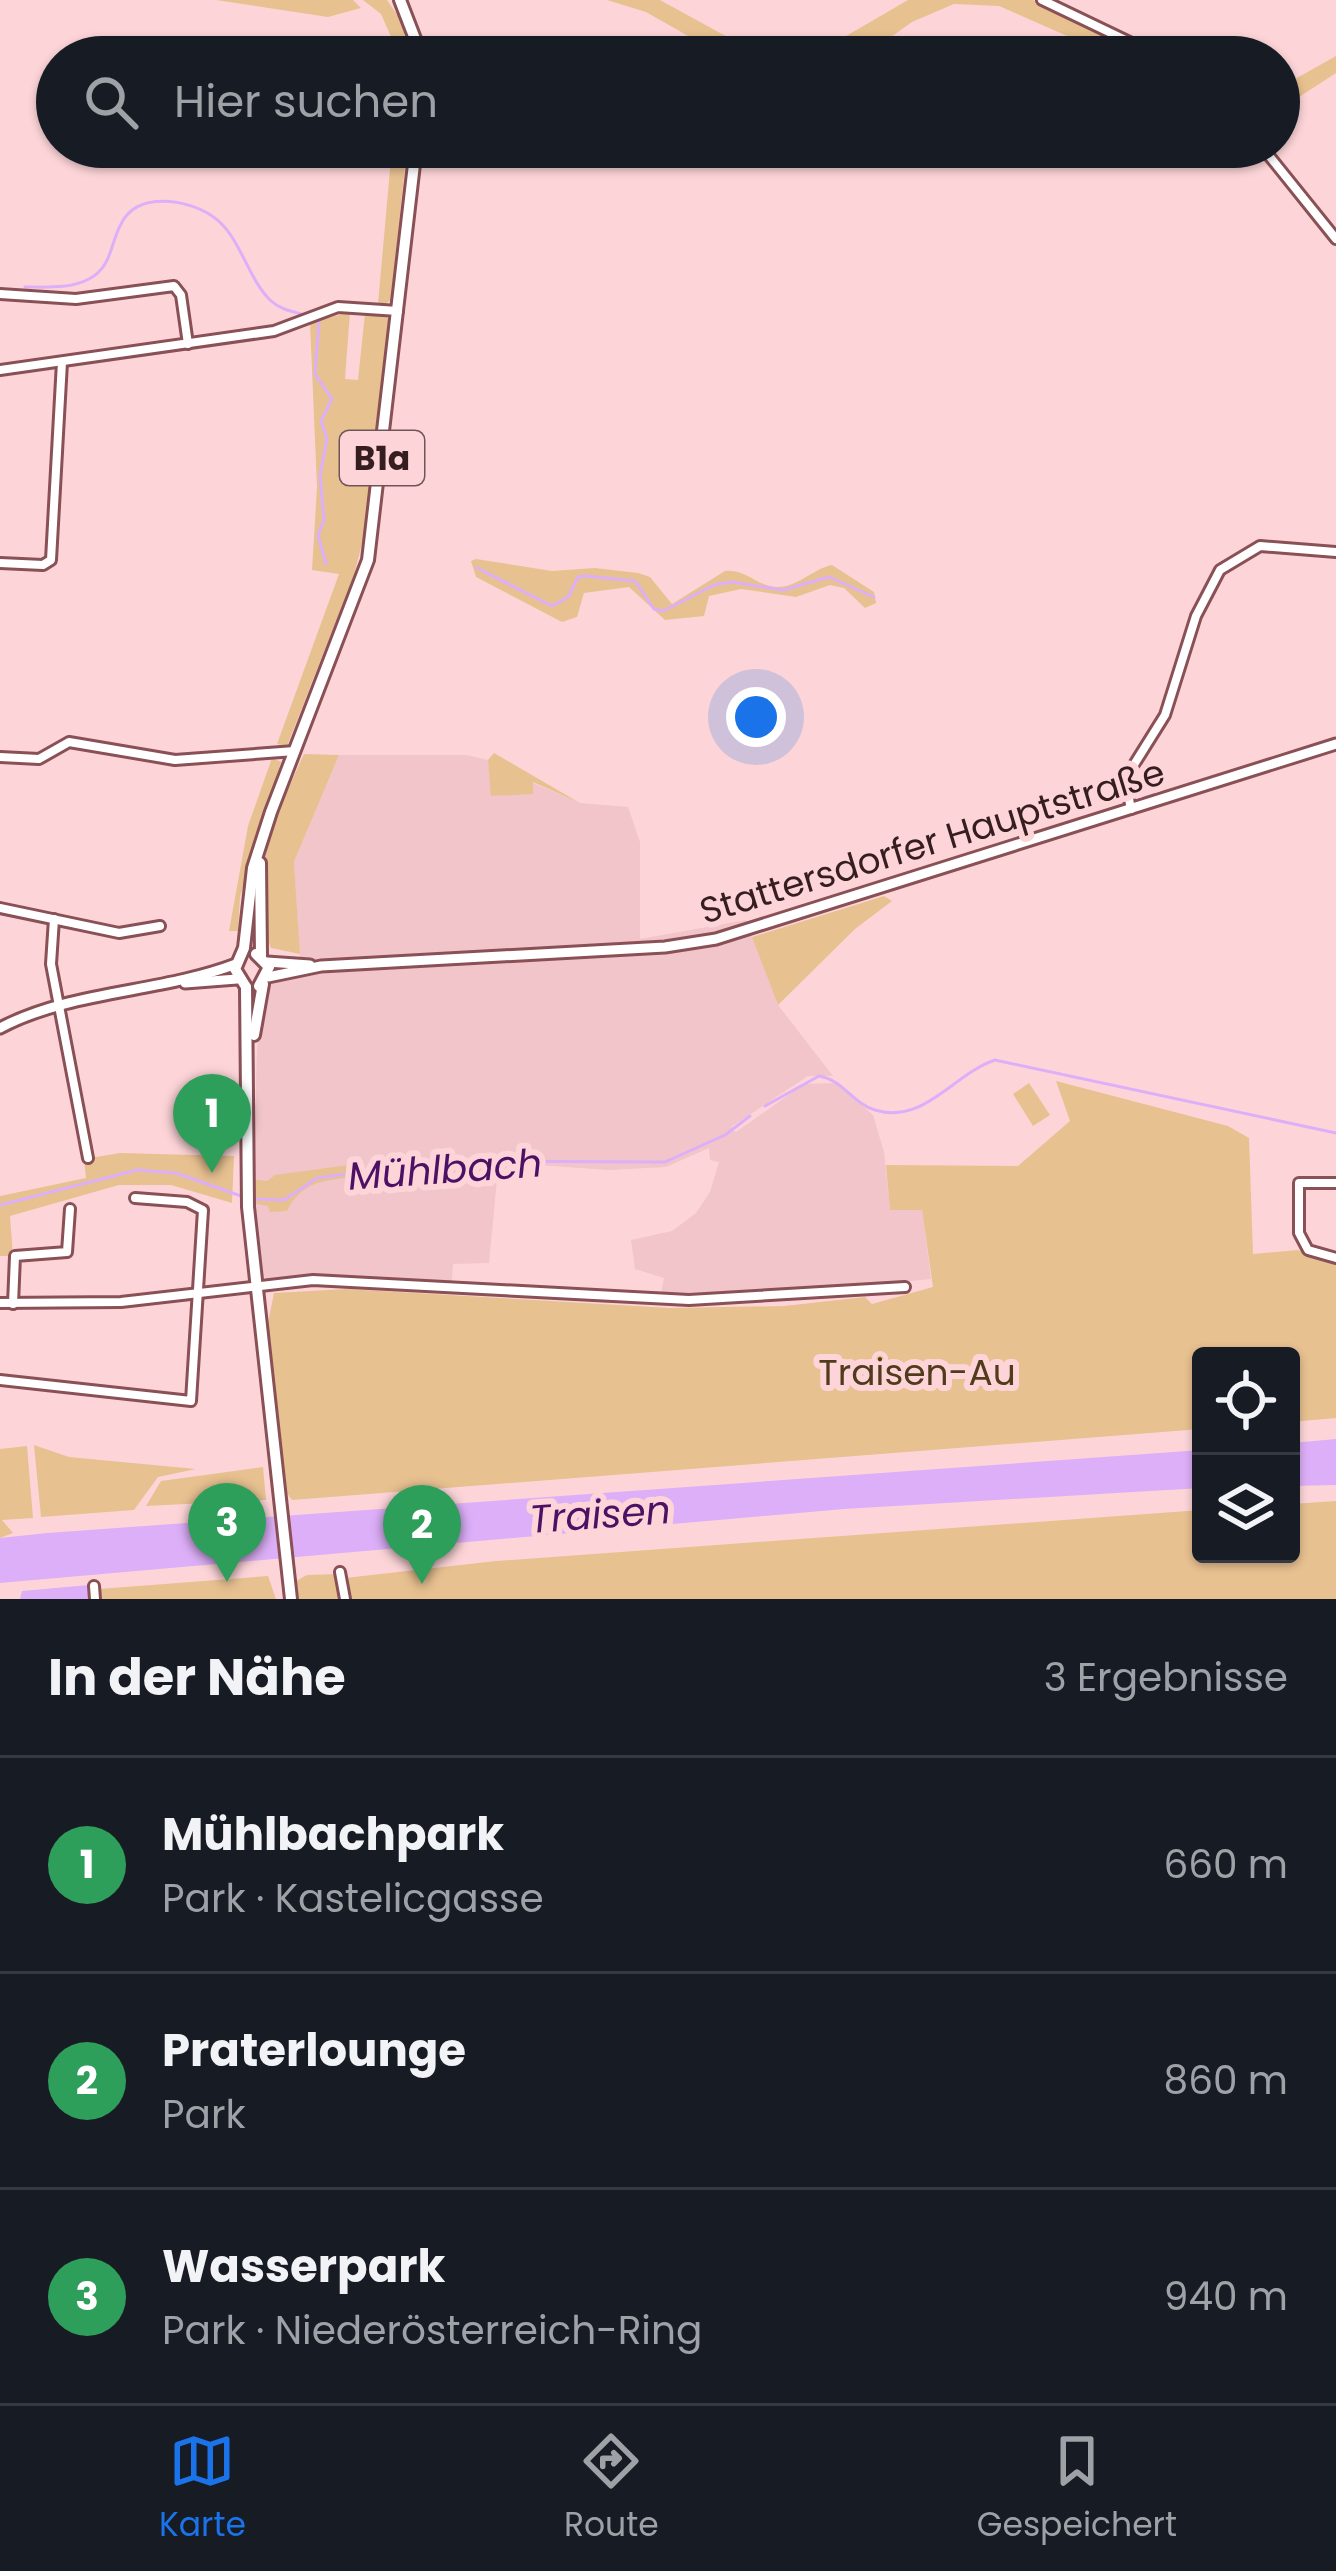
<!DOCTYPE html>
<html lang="de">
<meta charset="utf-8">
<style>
:root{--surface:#171b24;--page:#242831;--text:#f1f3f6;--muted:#9ea1a6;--line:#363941;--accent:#1a73e8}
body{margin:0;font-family:Poppins,sans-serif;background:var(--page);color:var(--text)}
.controls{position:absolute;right:36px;bottom:36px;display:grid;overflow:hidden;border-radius:12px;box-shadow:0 3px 9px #0004}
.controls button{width:108px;height:108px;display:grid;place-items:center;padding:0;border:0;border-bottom:3px solid var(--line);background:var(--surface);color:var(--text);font:60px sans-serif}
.you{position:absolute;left:756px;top:717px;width:42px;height:42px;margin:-30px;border:9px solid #fff;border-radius:50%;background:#1a73e8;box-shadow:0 0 0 18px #1a73e833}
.badge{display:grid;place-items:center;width:78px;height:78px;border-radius:50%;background:var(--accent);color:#fff;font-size:39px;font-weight:700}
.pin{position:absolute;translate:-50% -99px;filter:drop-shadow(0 3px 6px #0008)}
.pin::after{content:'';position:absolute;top:63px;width:42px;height:36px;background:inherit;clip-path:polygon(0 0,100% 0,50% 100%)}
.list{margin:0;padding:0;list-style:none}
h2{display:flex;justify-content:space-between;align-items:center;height:156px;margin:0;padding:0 48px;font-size:51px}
h2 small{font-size:39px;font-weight:400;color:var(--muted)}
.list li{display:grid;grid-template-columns:78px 1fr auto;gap:36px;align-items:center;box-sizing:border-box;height:216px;padding:0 48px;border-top:3px solid var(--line)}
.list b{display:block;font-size:45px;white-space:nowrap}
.list p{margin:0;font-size:39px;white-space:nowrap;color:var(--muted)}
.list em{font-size:39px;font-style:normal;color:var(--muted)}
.icon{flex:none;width:66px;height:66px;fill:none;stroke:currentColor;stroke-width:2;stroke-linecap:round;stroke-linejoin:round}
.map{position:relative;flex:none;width:1336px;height:1599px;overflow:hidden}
.search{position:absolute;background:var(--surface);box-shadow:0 3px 9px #0004;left:36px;right:36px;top:36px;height:132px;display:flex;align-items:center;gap:30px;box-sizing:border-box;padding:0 42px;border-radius:66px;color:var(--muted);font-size:45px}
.sheet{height:804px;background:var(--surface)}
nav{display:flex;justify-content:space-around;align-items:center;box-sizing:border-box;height:168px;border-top:3px solid var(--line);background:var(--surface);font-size:33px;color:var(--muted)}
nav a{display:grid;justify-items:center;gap:6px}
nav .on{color:var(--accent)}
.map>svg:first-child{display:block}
.built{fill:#f1c5c9}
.green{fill:#e8c191}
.water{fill:#ddaff8}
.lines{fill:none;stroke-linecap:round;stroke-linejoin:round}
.stream{stroke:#ddaff8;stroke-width:3}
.street-casing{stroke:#895056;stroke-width:14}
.secondary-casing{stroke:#895056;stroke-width:15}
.primary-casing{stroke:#895056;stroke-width:16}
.street{stroke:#fff;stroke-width:8}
.secondary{stroke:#fff;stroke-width:9}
.primary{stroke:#fff;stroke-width:10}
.labels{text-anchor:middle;stroke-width:12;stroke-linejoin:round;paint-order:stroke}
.shield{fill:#fdd5d8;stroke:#715457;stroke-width:3}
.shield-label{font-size:33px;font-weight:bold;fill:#351d20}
.street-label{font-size:36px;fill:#351d20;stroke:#fdd5d8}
.park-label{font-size:36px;fill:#523b1c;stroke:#fdd5d8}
.water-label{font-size:39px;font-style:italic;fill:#4c1065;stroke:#fdd5d8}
</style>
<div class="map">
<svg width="1336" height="1599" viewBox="0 0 1336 1599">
<rect width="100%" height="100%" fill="#fdd5d8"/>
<polygon class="built" points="339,755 467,755 488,760 492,796 533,793 531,782 580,803 628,807 640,842 640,939 746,920 778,1005 833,1076 808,1076 731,1127 736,1132 804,1084 836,1083 873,1115 884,1152 890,1209 922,1209 931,1279 795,1292 661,1293 664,1278 635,1269 631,1240 672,1231 696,1213 710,1192 719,1162 710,1160 709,1148 666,1167 608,1170 511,1163 509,1180 497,1180 489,1263 453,1264 452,1281 269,1280 261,1275 253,1203 257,1048 267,987 279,978 301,974 294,862"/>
<g class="green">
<polygon points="216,0 353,0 361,8 328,17"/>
<polygon points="363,0 387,0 400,19 411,57 400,57 381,14"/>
<polygon points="607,0 660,0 764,57 725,57 646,12"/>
<polygon points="908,0 1033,0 1175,57 1115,57 999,6 954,4 912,22 863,57 810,57"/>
<polygon points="1336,56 1336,73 1279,110 1279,88"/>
<polygon points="392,147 407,147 391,300 384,305 378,304"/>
<polygon points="350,312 345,379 358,380 365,313 386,315 389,321 366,528 354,575 287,746 277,744 339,574 312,570 317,487 310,323"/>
<path d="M476,559L552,571L595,568L638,573L650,577L672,604L725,571C744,569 753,582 770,586C794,592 811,569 832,565L874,592L876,603L865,608L844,588L830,585L796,597L741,589L709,596L704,616L665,620L629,587L584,593L577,617L562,622L476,577L471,561Z"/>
<polygon points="494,753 580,803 533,782 533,794 491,796 488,760"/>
<path d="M304,754L339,755L294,862L300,954L271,948C245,883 276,814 304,754Z"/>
<polygon points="272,758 281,762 240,897 238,931 229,931 248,826"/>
<polygon points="884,896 892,901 855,929 778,1005 752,937"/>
<polygon points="1056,1081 1228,1126 1249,1138 1253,1254 1298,1250 1336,1265 1336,1418 1291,1422 1291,1356 1201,1356 1201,1429 292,1500 286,1492 268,1323 274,1293 347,1289 670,1308 784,1306 865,1297 872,1304 933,1287 922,1210 890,1210 886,1165 1018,1166 1070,1121"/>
<polygon points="1029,1083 1050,1115 1033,1126 1013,1094"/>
<polygon points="120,1153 234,1156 232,1203 171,1185 119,1185 10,1216 13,1256 0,1256 0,1196 86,1178 84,1159"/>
<path d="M356,1164L359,1177C328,1179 301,1181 287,1211L270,1212L268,1206L252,1203L251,1179L267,1181L275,1175Z"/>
<polygon points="34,1445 69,1457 196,1469 158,1477 134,1510 41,1517"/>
<polygon points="27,1446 33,1518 2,1520 13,1533 0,1538 0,1449"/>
<polygon points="263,1467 266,1500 146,1506 161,1481"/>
<polygon points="1336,1501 1336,1599 349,1599 345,1578 496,1561 1201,1510 1201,1554 1291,1554 1291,1504"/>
<polygon points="338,1574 342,1599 298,1599 296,1581 307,1575"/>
<polygon points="268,1576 276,1599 99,1599 99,1589"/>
</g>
<g class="water">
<polygon points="1336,1439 1336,1485 1291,1486 1291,1443"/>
<polygon points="1201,1450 1201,1488 844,1509 0,1583 0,1538 47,1533"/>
<polygon points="89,1585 90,1599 20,1599 22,1591"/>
</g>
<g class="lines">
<g class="stream">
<path d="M25,287C47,287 70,289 89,279C112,267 110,244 121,224C137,191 187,199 212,216C240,234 246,276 270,300C286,315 303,310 319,322L315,374L332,399L321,421L327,439L320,475L324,520L318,535L326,564"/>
<polyline points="477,568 552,606 568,597 578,577 586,576 635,581 654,609 663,611 714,585 731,582 783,590 829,577 874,597"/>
<path d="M765,1106L819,1076C843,1080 852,1103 875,1110C924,1125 953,1074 995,1060L1336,1133"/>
<polyline points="250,1199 284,1200 317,1178 440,1161 665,1162 725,1135 750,1116"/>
<polyline points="0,1205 137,1170 176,1173 241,1196"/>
<polyline points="429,1545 438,1554"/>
</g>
<g class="street-casing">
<g id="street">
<polyline points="1042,0 1161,57"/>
<polyline points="1262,147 1336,239"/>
<polyline points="0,294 76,299 174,286 181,295 188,344"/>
<polyline points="0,370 274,331 338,307 398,311"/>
<polyline points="0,563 43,565 51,560 62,362"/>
<polyline points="0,757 39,759 69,742 175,760 295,751"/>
<polyline points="1131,809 1125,779 1165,715 1196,616 1220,570 1260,546 1336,552"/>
<polyline points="0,908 119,933 160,926"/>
<polyline points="54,919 51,964 88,1158"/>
<polyline points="1336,1183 1299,1183 1299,1233 1308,1250 1336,1258"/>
<polyline points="0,1303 121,1302 313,1280 689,1300 905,1287"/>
<polyline points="13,1304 15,1256 67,1252 70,1209"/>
<polyline points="0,1380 191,1401 203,1210 187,1202 135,1198"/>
<polyline points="340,1572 345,1599"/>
<polyline points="94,1586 95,1599"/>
</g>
</g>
<g class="secondary-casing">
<g id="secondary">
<polyline points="267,962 310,965"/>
<polyline points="268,977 321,966 665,947 716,939 1336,744"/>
<polyline points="185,983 237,979"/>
<path d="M0,1028C72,990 160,993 236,964"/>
</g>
</g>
<g class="primary-casing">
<g id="primary">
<polyline points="400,0 422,57"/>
<polyline points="260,863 261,956"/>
<polyline points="256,954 269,967 259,986"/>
<polyline points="246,987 235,969 244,948 253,868 271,812 368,560 416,147"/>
<polyline points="246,987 248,1207 291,1599"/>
<polyline points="254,1035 263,984"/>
</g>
</g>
<use href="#street" class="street"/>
<use href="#secondary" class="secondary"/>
<use href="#primary" class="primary"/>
</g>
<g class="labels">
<rect class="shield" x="340" y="431" width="84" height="54" rx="9"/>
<g class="shield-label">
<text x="382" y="470">B1a</text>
</g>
<g class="street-label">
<text transform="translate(932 841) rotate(-17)" y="13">Stattersdorfer Hauptstraße</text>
</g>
<g class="park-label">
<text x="917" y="1385">Traisen-Au</text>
</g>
<g class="water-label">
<text transform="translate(445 1169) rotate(-4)" y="14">Mühlbach</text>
<text transform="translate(600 1514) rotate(-4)" y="14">Traisen</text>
</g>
</g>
</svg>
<div class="controls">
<button><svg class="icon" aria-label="locate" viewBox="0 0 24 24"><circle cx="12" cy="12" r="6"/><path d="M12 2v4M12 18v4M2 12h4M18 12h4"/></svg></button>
<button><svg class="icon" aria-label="layers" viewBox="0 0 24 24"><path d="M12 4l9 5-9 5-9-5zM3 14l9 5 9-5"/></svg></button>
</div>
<div class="you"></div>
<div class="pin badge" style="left:212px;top:1173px;background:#2e9e5b">1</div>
<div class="pin badge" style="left:422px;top:1584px;background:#2e9e5b">2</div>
<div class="pin badge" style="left:227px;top:1582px;background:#2e9e5b">3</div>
<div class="search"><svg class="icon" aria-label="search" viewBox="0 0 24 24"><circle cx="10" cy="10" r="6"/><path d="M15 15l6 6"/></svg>Hier suchen</div>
</div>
<section class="sheet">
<h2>In der Nähe<small>3 Ergebnisse</small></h2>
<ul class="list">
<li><span class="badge" style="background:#2e9e5b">1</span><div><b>Mühlbachpark</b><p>Park · Kastelicgasse</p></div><em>660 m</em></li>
<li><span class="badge" style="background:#2e9e5b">2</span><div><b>Praterlounge</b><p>Park</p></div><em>860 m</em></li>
<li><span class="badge" style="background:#2e9e5b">3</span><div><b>Wasserpark</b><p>Park · Niederösterreich-Ring</p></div><em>940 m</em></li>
</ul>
</section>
<nav>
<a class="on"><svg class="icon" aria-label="map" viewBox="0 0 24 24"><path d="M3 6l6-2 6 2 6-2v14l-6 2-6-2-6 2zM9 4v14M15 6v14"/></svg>Karte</a>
<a><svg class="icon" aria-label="directions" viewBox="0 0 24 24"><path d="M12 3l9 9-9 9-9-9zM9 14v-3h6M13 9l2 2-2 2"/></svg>Route</a>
<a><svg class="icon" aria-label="saved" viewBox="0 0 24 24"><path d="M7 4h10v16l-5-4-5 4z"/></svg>Gespeichert</a>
</nav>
